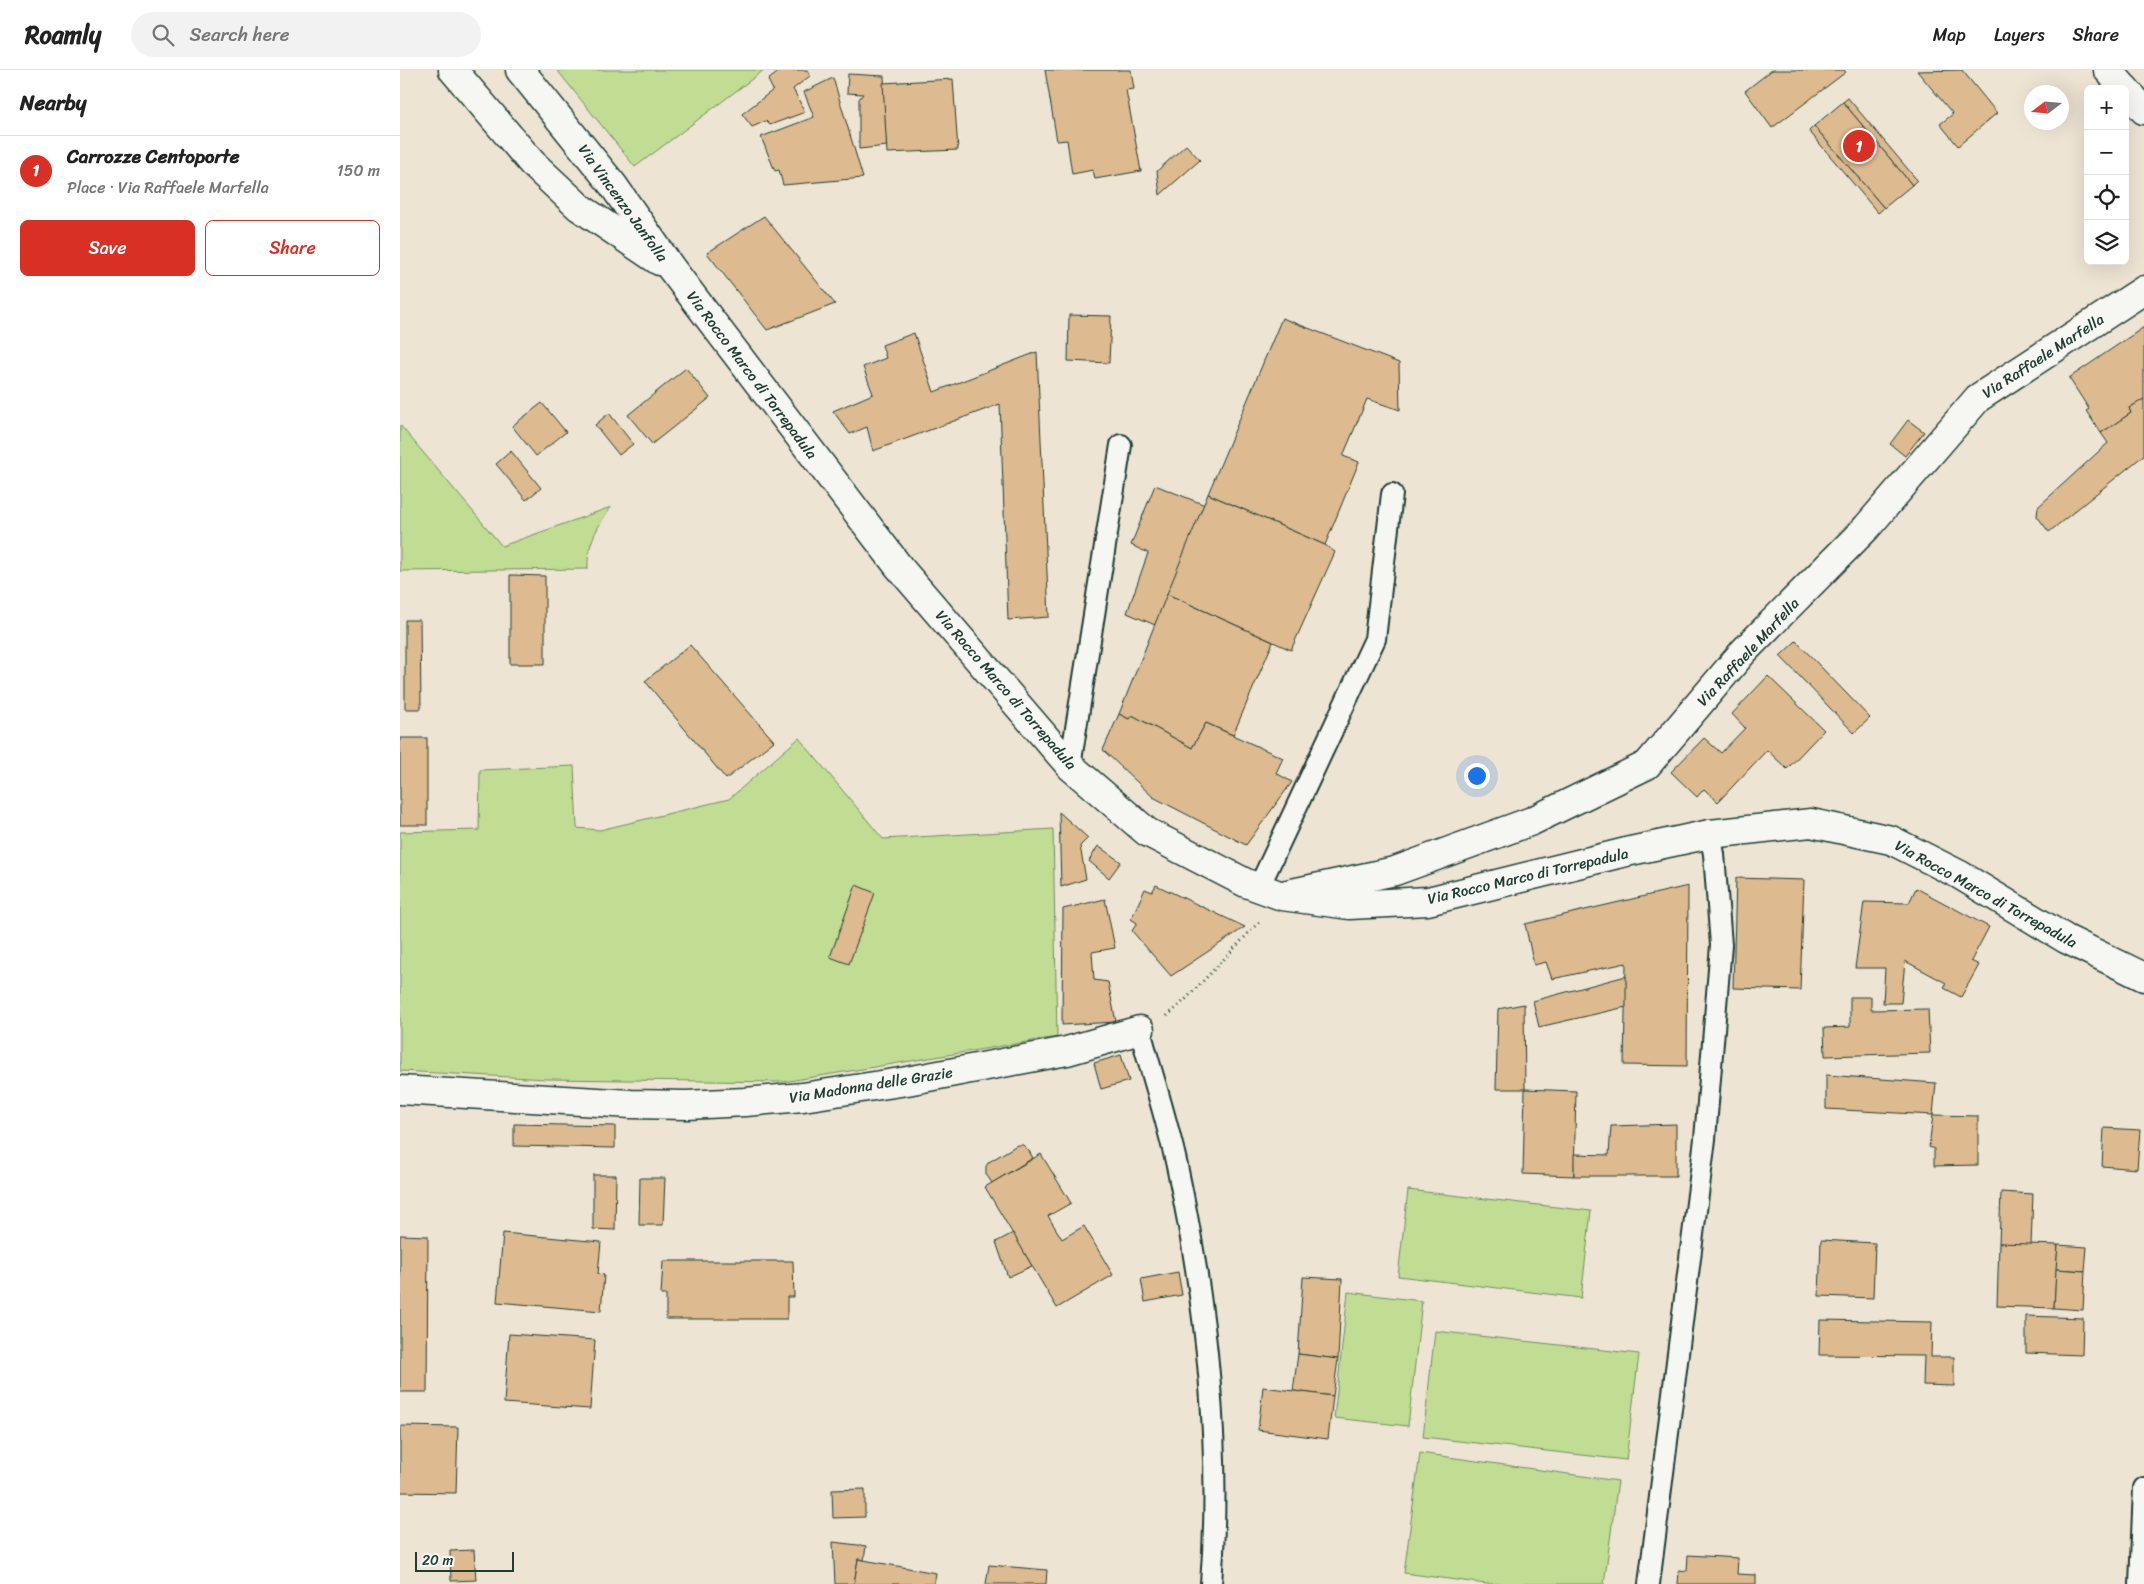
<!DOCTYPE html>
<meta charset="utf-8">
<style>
:root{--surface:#fff;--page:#f2f2f2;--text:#222;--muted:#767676;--line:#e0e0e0;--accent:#d93025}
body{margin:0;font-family:Sriracha,sans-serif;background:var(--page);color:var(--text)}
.controls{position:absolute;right:15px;top:15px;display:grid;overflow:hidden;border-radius:8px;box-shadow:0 5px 20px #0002}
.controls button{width:45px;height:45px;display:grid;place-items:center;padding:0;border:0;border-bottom:1px solid var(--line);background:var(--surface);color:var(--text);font:25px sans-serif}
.compass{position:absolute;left:1624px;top:15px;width:45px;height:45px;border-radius:50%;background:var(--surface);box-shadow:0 5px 20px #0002;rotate:254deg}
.scale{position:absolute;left:15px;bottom:12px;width:99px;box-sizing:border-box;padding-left:5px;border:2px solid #1f3d34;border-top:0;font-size:14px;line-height:18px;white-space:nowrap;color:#1f3d34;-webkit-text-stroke:4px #f6f6f2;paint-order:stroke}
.you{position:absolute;left:1076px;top:705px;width:18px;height:18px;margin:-12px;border:4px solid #fff;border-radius:50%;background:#1a73e8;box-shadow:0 0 0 8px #1a73e833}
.badge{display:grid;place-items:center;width:32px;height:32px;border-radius:50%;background:var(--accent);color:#fff;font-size:16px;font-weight:700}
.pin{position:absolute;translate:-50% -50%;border:2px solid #fff;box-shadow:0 1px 5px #0006}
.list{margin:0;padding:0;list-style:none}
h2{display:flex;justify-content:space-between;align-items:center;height:65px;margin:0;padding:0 20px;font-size:21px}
h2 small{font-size:16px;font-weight:400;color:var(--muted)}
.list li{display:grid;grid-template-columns:32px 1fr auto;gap:15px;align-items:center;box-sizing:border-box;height:70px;padding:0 20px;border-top:1px solid var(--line)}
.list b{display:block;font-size:19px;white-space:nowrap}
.list p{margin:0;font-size:16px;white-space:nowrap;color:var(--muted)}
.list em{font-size:16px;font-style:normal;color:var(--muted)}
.actions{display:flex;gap:10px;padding:15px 20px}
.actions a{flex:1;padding:11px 0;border:1px solid var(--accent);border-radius:8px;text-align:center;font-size:18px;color:var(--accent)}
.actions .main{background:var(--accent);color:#fff}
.icon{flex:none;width:28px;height:28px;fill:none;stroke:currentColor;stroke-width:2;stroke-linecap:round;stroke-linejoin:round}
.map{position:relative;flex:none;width:1744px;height:1514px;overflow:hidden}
header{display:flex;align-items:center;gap:30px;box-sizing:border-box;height:70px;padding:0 25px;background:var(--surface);border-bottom:1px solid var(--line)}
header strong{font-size:24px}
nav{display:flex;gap:28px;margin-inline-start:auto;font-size:18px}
.search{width:350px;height:45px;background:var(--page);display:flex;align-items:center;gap:12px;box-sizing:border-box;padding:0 18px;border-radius:28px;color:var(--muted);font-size:19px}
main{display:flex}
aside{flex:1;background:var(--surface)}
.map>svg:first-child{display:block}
.green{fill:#c1dc93;stroke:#708c64}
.building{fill:#ddba8f;stroke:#1f3d34}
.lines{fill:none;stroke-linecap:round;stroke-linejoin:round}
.lane-casing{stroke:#1f3d34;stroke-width:24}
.street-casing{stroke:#1f3d34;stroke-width:31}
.secondary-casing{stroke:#1f3d34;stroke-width:31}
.path{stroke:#1f3d34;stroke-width:3;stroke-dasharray:1 4;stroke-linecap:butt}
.lane{stroke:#f6f6f2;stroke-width:20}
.street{stroke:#f6f6f2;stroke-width:28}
.secondary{stroke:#f6f6f2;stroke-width:28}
.labels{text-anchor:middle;stroke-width:4.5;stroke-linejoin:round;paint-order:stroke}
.street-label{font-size:15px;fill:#1f3d34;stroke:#f6f6f2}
</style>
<header>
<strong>Roamly</strong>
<div class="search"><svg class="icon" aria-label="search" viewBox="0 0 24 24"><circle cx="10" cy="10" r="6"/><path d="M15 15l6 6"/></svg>Search here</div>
<nav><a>Map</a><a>Layers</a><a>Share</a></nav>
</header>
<main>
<aside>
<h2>Nearby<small></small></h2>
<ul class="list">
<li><span class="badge">1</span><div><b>Carrozze Centoporte</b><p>Place · Via Raffaele Marfella</p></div><em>150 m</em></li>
</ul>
<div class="actions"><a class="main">Save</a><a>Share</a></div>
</aside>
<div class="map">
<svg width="1744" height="1514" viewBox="0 0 1744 1514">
<rect width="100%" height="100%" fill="#eee4d4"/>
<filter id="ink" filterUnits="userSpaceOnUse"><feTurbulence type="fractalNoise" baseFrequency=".02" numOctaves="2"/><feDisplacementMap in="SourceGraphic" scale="10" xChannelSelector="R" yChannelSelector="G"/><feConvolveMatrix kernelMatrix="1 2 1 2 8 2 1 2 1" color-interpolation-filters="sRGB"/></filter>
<g filter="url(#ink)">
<g class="green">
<polygon points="157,0 364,0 235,97"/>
<path d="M0,355L102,476L211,437C197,458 187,473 188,499L0,501Z"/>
<polygon points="399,668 483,769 653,759 657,967 383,1012 147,1009 0,1001 0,762 79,760 80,700 174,696 177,758 200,760 329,729"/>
<polygon points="1008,1120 1191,1141 1181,1228 998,1206"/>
<polygon points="948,1222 1022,1231 1008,1356 934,1348"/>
<polygon points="1035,1261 1239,1284 1226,1390 1023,1367"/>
<polygon points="1020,1383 1218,1411 1204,1514 1086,1514 1004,1503"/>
</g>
<g class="building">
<polygon points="381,0 407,0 410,6 393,19 405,42 370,55 366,51 352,57 342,44 373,20 368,10"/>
<polygon points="645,0 731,0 734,19 726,20 741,101 695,109 693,100 672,104 667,70 657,71"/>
<polygon points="1372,0 1444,0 1446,2 1372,58 1345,21"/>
<polygon points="1562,0 1597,43 1558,76 1540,54 1553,44 1517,1"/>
<polygon points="448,4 484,6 487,76 459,79 459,29 463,24 447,23"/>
<polygon points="433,8 463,108 383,115 379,100 375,101 361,67 414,47 404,22"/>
<polygon points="553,9 558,80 487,83 483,13"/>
<polygon points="1448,28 1517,110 1512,115 1443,32"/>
<polygon points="1443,32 1512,115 1484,138 1414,56"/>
<polygon points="1414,56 1484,138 1478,143 1409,61"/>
<polygon points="786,75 800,90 760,125 757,101"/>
<polygon points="364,146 435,234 367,260 307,183"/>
<polygon points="669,245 711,246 709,293 668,291"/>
<polygon points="882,248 999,293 1000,340 967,329 943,386 959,392 925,475 808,424"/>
<polygon points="1744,257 1744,329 1729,338 1731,343 1701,363 1686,341 1689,339 1669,308"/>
<polygon points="514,263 534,322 637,282 649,547 608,550 600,334 473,381 467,357 450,364 433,341 473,324 463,297 486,288 482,275"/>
<polygon points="286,298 310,328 252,374 228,345"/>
<polygon points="1744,329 1744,385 1649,462 1637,446 1638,437 1708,373 1701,363 1731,343 1729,338"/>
<polygon points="142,333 166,362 136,386 112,356"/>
<polygon points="209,343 233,374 219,385 195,355"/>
<polygon points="1508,350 1524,362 1505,386 1490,374"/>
<polygon points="111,381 141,418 126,430 96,394"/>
<polygon points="755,415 805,435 755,555 727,543 748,483 731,475"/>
<polygon points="808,424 925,475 935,482 891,580 767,524"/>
<polygon points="110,505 145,506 145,594 110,594"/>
<polygon points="767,524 873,572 833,665 806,653 792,678 732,645 729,649 719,644"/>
<polygon points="5,550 20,550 21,639 5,639"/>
<polygon points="1396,571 1470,648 1454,663 1380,586"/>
<polygon points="290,575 374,671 326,709 245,611"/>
<polygon points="1368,606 1424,660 1387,699 1367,680 1318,732 1304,719 1297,727 1271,702 1304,668 1321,683 1345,658 1332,644"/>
<polygon points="719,644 729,649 732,645 792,678 806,653 883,688 876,703 892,712 846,775 753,727 703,680"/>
<rect x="0" y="668" width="27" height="87"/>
<polygon points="659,742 688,768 680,776 686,809 661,817"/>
<polygon points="698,776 721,792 709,808 689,791"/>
<polygon points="1336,808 1404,810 1400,920 1333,918"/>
<polygon points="456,815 475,823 449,894 430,887"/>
<polygon points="756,815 845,857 771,906 732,861 737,853 731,849 745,819 752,822"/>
<polygon points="1288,816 1287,996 1224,995 1226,893 1152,909 1146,892 1134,895 1125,854"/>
<polygon points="1516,818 1589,857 1571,891 1579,895 1561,927 1544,918 1546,913 1505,891 1501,933 1483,933 1485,898 1455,898 1464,832 1509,833"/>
<polygon points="705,829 715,878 692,882 694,910 708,912 716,952 662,955 663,839"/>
<polygon points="1226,906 1226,937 1139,957 1133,931"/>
<polygon points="1450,927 1471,927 1471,940 1528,939 1530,983 1425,986 1424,958 1450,957"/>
<polygon points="1124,934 1125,1019 1096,1019 1098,939"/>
<polygon points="721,985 729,1011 701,1019 694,993"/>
<polygon points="1426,1005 1536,1013 1533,1045 1426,1039"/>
<polygon points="1125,1019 1176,1021 1174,1106 1123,1104"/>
<polygon points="1533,1045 1578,1046 1578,1095 1534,1096 1534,1079 1529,1077"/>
<polygon points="114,1054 215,1056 215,1078 114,1076"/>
<polygon points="1276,1054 1276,1106 1174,1106 1174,1084 1209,1085 1211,1056"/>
<polygon points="1704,1058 1740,1060 1737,1099 1702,1096"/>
<polygon points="617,1075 623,1075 629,1081 633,1088 592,1113 586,1104 586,1096 589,1092"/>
<polygon points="641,1084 671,1133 648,1146 662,1169 684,1156 713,1205 657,1238 585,1117"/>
<polygon points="193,1105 216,1105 215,1160 193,1159"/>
<polygon points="240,1108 265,1108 263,1155 239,1155"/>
<polygon points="1601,1122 1633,1124 1631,1175 1599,1173"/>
<polygon points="103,1163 201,1172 198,1204 204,1205 201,1241 97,1232"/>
<polygon points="613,1163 632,1196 608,1207 596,1172"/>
<polygon points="0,1165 28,1166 27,1322 0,1322"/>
<polygon points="1421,1170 1475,1173 1473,1228 1419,1226"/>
<polygon points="1599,1173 1658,1175 1654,1238 1597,1236"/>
<polygon points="1658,1175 1687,1177 1685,1201 1656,1199"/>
<polygon points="263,1191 393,1191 394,1227 387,1227 387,1249 266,1249 266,1225 261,1225"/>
<polygon points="1656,1199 1685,1201 1683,1240 1654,1238"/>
<polygon points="778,1202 782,1225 745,1232 741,1209"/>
<polygon points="903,1207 942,1209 938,1289 898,1284"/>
<polygon points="1626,1246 1683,1248 1682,1285 1626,1283"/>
<polygon points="1420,1250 1532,1252 1531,1287 1554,1287 1554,1316 1523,1315 1524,1286 1419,1285"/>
<polygon points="109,1264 195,1270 190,1339 104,1333"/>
<polygon points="898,1284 938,1289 933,1326 893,1321"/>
<polygon points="863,1317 933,1326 928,1369 858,1360"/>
<polygon points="0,1356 58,1357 56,1423 0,1422"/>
<polygon points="465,1419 465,1447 433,1448 432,1420"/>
<polygon points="433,1472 466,1476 464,1490 458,1489 454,1514 435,1514"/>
<polygon points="74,1480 76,1510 51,1511 50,1481"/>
<polygon points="1288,1485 1338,1488 1337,1504 1356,1505 1356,1514 1278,1514 1279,1500 1287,1501"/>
<polygon points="458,1489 536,1503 534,1514 454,1514"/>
<polygon points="589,1495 647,1500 646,1514 586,1514"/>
</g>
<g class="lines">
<g class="lane-casing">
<g id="lane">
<polyline points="670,696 721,375"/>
<polyline points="859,817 975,569 992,424"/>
<path d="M740,960C752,1005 767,1050 777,1096C806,1232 822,1375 811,1514"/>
<polyline points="1249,1514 1305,1069 1321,875 1314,784 1310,764"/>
<polyline points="1740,1514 1744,1418"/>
</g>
</g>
<g class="street-casing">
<g id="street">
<polyline points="1708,0 1725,19"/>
<polyline points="1725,19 1744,40"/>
<polyline points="883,825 995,801 1132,751 1247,695 1344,581 1467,457 1578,328 1744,220"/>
<polyline points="0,1020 231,1034 287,1035 345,1032 403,1027 507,1011 667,981 740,960"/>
</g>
</g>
<g class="secondary-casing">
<g id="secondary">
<polyline points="53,0 132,93 179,137 259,191"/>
<polyline points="120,0 213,115 271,198 499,497 670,696 747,762 846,813 882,826 949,835 1028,831 1226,782 1310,764 1411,753 1491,770 1560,805 1666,869 1744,907"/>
</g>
</g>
<polyline class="path" points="767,946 787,928 861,850"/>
<use href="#lane" class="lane"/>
<use href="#street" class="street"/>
<use href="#secondary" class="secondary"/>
</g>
</g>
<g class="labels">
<g class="street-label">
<text transform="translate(223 133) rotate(54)" y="5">Via Vincenzo Janfolla</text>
<text transform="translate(1643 286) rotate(-33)" y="5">Via Raffaele Marfella</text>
<text transform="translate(352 305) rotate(53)" y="5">Via Rocco Marco di Torrepadula</text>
<text transform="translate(1348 582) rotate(-47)" y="5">Via Raffaele Marfella</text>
<text transform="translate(606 620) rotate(49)" y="5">Via Rocco Marco di Torrepadula</text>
<text transform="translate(1128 806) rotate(-13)" y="5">Via Rocco Marco di Torrepadula</text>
<text transform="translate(1586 824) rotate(29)" y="5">Via Rocco Marco di Torrepadula</text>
<text transform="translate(471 1015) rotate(-9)" y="5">Via Madonna delle Grazie</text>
</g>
</g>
</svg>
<div class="controls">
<button>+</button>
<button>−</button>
<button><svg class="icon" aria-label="locate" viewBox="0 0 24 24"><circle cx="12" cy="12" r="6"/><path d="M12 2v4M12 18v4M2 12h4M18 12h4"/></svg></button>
<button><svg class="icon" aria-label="layers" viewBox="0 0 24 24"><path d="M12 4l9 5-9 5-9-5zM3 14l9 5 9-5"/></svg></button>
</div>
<svg class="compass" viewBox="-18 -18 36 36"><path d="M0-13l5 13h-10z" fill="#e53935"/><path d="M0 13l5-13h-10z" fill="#767676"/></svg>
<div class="scale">20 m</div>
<div class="you"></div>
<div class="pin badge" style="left:1459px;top:76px">1</div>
</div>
</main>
